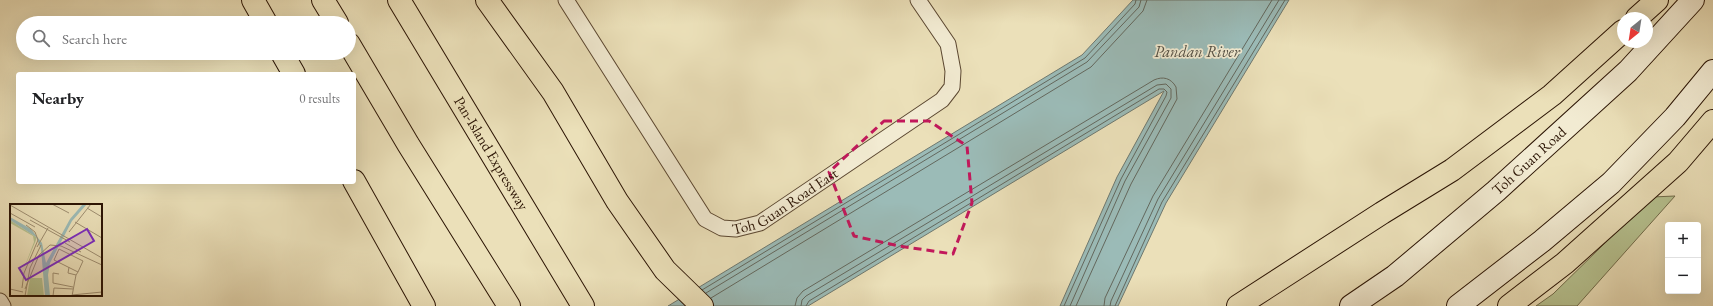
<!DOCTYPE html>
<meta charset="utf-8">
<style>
:root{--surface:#fff;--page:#f2f2f2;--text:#202124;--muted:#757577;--line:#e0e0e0}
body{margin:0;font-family:"EB Garamond",serif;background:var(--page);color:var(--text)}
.controls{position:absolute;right:12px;bottom:12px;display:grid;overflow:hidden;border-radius:4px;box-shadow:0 4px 16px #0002}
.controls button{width:36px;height:36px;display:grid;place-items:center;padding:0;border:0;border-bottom:1px solid var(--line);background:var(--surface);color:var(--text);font:20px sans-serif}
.compass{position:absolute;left:1617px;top:12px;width:36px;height:36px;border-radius:50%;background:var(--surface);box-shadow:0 4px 16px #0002;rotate:210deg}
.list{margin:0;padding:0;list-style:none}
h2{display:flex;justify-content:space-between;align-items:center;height:52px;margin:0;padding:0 16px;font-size:17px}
h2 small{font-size:13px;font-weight:400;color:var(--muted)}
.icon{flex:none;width:22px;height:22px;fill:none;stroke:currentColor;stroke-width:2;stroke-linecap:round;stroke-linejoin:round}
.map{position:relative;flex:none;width:1713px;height:306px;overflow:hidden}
.search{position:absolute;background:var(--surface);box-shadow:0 4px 16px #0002;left:16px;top:16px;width:340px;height:44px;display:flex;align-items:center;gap:10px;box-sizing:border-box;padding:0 14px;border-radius:22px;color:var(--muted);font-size:15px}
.panel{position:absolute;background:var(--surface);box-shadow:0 4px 16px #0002;left:16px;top:72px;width:340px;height:112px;border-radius:4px}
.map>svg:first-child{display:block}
.green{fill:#b6c290;stroke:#706b4a}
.water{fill:#9bbbb7;stroke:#6e786f}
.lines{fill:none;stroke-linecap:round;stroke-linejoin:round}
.shore{stroke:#63685e;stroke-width:1}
.service-casing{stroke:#5b4731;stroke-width:17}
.secondary-casing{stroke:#2b1404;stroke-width:24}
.motorway-casing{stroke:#2b1404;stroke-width:24}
.service{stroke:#f2ebd2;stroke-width:15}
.secondary{stroke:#f2ebd2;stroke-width:22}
.motorway{stroke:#ebe0b9;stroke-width:22}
.marked{fill:none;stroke:#c2185b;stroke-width:3;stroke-dasharray:8 5;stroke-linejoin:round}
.labels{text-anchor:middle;stroke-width:3.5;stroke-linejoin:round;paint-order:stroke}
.street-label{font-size:15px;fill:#2b1404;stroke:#f2ebd2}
.water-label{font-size:16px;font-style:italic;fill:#524e43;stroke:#f2ebd2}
.inset-road{fill:none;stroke:#9e8e71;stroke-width:1}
.view{fill:#7b2cbf;fill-opacity:0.15;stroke:#7b2cbf;stroke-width:2}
.inset-edge{fill:none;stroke:#2b1404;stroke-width:2}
</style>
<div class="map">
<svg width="1713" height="306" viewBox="0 0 1713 306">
<rect width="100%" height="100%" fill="#ebe0b9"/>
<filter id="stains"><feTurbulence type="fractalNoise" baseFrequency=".005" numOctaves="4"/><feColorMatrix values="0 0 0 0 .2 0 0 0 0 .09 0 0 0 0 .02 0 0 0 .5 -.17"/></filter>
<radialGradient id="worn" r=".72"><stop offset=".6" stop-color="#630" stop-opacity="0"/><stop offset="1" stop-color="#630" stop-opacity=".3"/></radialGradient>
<polygon class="green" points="1675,196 1577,306 1536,306 1553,294 1652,197"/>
<polygon class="water" points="1133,0 1289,0 1166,203 1118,306 1060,306 1117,177 1164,91 808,306 668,306 1082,55"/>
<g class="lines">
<g class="shore">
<polyline points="702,290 1085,58 1135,4 1136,0"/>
<polyline points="706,293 1087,62 1139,7 1141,0"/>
<polyline points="711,298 1091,67 1143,11 1147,0"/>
<path d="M795,306L797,298L803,291L1154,80C1163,76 1171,78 1176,87L1177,99L1131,184L1076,306"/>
<polyline points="801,306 802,300 806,296 1157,85 1166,84 1171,89 1171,98 1125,181 1070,306"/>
<polyline points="806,306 809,301 1159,89 1164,89 1167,92 1166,96 1121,179 1064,306"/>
<polyline points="1104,306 1105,298 1153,196 1272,0"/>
<polyline points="1110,306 1111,301 1158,199 1279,0"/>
<polyline points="1115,306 1162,202 1285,0"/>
</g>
<g class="service-casing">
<g id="service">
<path id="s1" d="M566,0L705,219L722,228L736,229L760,223L942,100L952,87L953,71L948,44L918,0"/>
<polyline points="0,301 3,306"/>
</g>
</g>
<g class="secondary-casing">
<g id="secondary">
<path id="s2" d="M1351,306L1395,276L1496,191L1628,71L1693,0"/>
<polyline points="1458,306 1542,241 1611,183 1675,117 1713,71"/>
</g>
</g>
<g class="motorway-casing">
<g id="motorway">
<polyline points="253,0 266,23"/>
<polyline points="323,0 337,23"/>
<path id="s3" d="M399,0L583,306"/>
<polyline points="487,0 553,92 617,201 665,270 702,306"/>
<polyline points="1637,18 1657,0"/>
<polyline points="349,44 408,144 509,306"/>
<polyline points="282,53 294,74"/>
<polyline points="354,181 424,306"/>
<polyline points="1238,306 1382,213 1452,170 1552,95 1623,31"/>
<polyline points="1509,306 1565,263 1678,162 1713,121"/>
</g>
</g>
<use href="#service" class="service"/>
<use href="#secondary" class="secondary"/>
<use href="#motorway" class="motorway"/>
</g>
<path class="marked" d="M884,121H929L967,146L972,203L953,254L899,246L854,236L829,172Z"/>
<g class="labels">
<g class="street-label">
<text dy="5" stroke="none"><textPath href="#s3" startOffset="179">Pan-Island Expressway</textPath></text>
<text dy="5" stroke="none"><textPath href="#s2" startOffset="230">Toh Guan Road</textPath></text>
<text dy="5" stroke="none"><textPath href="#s1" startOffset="349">Toh Guan Road East</textPath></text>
</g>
<g class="water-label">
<text x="1197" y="57">Pandan River</text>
</g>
</g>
<g transform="translate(10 204)">
<rect width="92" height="92" fill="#ebe0b9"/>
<path d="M0,16L26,33V36L13,67L24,38L23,32L0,19ZM20,74H32L34,92H17Z" fill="#b6c290"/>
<path d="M73,0H77L62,17L40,59L38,71L40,92H35L31,45L26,33L0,16V13L21,25L32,39L36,59L60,15Z" fill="#9bbbb7"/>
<path class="inset-road" d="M42,0L59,9M0,1L92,54M77,4L92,13M0,9L25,23M20,16L60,38M65,18L92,34M59,28L81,0M55,39L71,48M27,43L38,24M59,63L58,69L66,71M49,70L43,69V79L63,83M12,84L14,69L28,36L25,28L16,21M0,85L13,88M15,85L29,51L40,41L51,42L92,61M62,91L92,88M15,92L20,64L31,41M43,92L44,84L63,85M62,92L66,71L68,68L73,57L49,45L44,56L68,68"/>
<path class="view" d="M77,25L84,37L16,76L9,64Z"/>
<rect width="92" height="92" class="inset-edge"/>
</g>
<rect width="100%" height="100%" filter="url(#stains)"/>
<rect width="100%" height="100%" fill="url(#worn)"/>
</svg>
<div class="controls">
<button>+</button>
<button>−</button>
</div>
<svg class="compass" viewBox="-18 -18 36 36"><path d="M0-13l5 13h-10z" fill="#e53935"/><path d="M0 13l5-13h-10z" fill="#757577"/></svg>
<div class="search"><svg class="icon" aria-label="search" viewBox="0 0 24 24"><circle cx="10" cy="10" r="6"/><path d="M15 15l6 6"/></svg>Search here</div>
<section class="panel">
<h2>Nearby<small>0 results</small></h2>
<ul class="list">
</ul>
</section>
</div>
